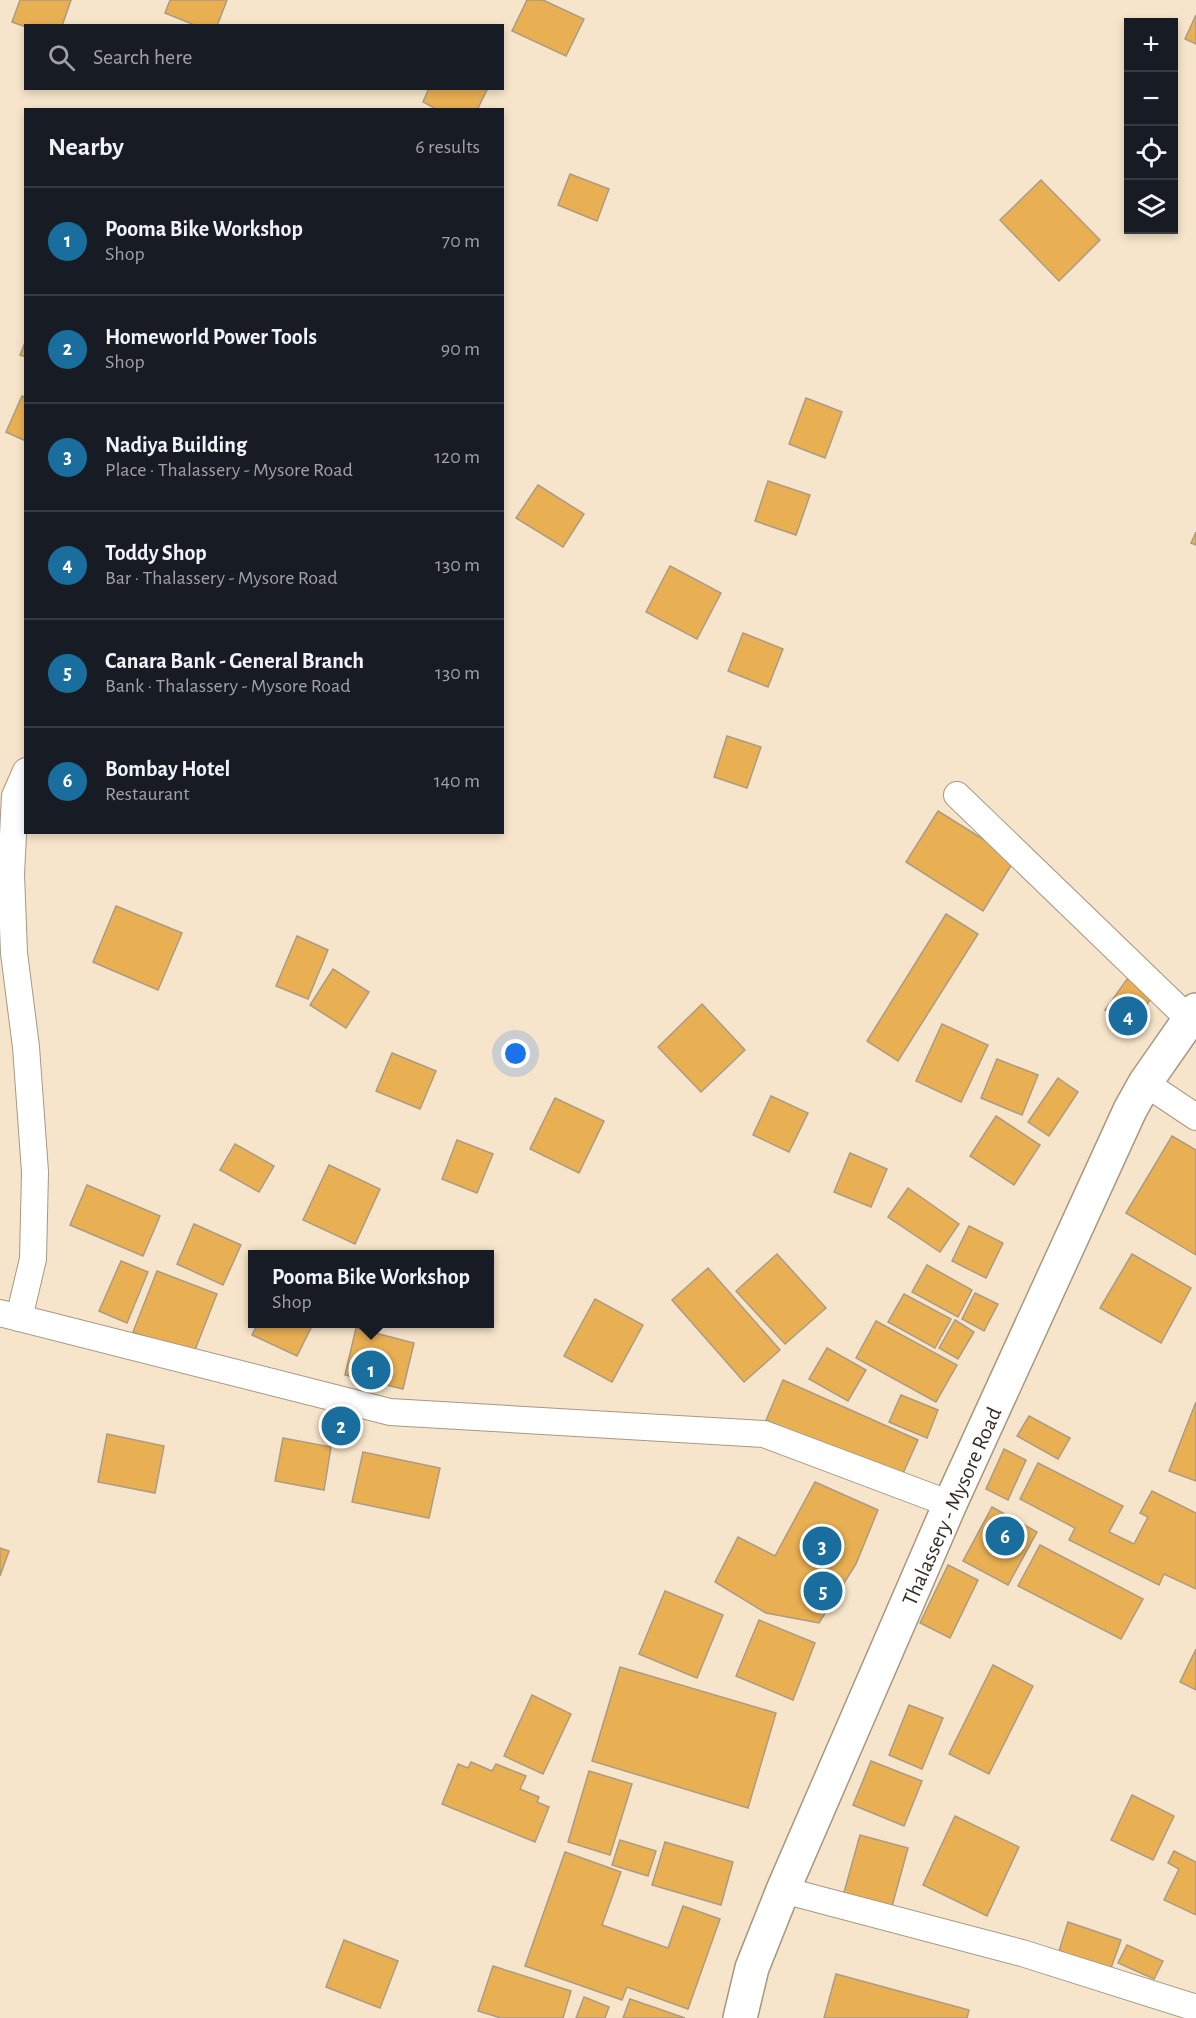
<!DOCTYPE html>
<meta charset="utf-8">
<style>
:root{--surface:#171b24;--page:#20242c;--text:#f1f3f6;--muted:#9ea1a6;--line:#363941;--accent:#196e9e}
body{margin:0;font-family:"Alegreya Sans",sans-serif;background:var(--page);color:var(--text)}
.controls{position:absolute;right:18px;top:18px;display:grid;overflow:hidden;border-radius:0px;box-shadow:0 3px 9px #0003}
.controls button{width:54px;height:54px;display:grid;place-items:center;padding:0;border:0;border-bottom:2px solid var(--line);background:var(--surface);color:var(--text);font:30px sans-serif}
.you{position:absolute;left:516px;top:1054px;width:21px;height:21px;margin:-15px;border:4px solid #fff;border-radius:50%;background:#1a73e8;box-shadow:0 0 0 9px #1a73e833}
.badge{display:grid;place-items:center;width:39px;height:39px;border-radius:50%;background:var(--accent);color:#fff;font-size:20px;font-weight:700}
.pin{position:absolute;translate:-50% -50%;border:3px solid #fff;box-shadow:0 2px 6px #0006}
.popup{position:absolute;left:248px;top:1250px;width:246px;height:78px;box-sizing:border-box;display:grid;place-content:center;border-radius:0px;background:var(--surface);filter:drop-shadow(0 2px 4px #0005);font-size:20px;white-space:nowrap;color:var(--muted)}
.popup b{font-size:22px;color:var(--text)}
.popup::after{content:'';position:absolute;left:50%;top:100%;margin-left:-12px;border:12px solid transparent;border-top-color:var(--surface)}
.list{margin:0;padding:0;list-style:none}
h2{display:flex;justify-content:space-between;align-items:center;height:78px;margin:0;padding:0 24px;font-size:26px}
h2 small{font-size:20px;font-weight:400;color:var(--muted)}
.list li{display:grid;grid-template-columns:39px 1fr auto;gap:18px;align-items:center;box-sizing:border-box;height:108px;padding:0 24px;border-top:2px solid var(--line)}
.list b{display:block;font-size:22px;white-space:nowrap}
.list p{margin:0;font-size:20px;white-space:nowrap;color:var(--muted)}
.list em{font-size:20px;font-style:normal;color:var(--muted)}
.icon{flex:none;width:33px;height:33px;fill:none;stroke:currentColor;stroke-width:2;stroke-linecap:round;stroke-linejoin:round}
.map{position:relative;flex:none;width:1196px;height:2018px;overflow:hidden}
.search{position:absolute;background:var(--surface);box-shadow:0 3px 9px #0003;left:24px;top:24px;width:480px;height:66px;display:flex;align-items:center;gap:15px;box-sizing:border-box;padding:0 21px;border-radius:0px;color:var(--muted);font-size:22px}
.panel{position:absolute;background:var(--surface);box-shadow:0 3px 9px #0003;left:24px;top:108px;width:480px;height:726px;border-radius:0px}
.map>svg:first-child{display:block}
.building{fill:#e9b053;stroke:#ac9b83;stroke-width:1.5}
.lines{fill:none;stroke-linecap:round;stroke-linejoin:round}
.minor-casing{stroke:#a89880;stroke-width:28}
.primary-casing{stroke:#a89880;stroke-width:36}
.minor{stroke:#fff;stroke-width:26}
.primary{stroke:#fff;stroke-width:33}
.labels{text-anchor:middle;stroke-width:4.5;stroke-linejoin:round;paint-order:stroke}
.street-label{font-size:22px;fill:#332c22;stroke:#fff}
</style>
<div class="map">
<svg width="1196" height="2018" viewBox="0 0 1196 2018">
<rect width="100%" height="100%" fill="#f7e5cb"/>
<g class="building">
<polygon points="20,0 71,0 62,26 26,27 12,22"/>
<polygon points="170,0 227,0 217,26 197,26 165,13"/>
<polygon points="527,0 543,0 584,19 566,56 512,31"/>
<polygon points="1196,15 1196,44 1185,39"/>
<polygon points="429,88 488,88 477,110 438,110 423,102"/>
<polygon points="570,174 609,189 597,221 558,205"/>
<polygon points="1041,180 1100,240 1059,281 1000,220"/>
<polygon points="26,340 26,357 20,355"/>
<polygon points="22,396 26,398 26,441 6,432"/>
<polygon points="806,398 842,412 825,458 789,444"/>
<polygon points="768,481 810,495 796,535 755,521"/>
<polygon points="538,485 584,514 563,547 516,518"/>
<polygon points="1196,532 1196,545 1191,543"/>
<polygon points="670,566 721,593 697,639 646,612"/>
<polygon points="743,633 783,649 768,687 728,671"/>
<polygon points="727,736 761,747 747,788 714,777"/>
<polygon points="938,811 1015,859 983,911 906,862"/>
<polygon points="116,906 182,933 158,990 93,962"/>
<polygon points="946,914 978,934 898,1061 867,1041"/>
<polygon points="297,936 328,950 308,999 276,986"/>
<polygon points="333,969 369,992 346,1028 310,1005"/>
<polygon points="1130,975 1155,993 1130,1028 1105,1010"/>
<polygon points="702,1004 745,1050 701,1092 658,1047"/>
<polygon points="942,1024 988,1045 961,1102 916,1081"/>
<polygon points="392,1053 436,1071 420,1109 376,1091"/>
<polygon points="997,1059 1038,1075 1022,1115 981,1098"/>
<polygon points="1058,1078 1078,1092 1049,1136 1028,1122"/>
<polygon points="771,1096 808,1113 789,1152 753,1135"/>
<polygon points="555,1098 604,1121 579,1173 530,1149"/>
<polygon points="996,1116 1040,1145 1014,1185 970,1156"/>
<polygon points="1172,1136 1196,1150 1196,1255 1126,1213"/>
<polygon points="457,1140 493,1154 477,1193 442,1179"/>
<polygon points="235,1144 274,1166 259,1192 220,1170"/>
<polygon points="850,1153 887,1169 871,1207 834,1192"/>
<polygon points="329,1165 380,1189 355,1244 303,1220"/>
<polygon points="87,1185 160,1216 143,1256 70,1225"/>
<polygon points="908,1188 959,1224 940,1252 888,1217"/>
<polygon points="194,1224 241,1245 223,1285 177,1264"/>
<polygon points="969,1226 1003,1243 986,1278 952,1261"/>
<polygon points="777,1254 826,1308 785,1344 736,1291"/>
<polygon points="1132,1254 1191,1288 1161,1343 1100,1308"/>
<polygon points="121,1261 148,1272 127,1323 99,1311"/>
<polygon points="927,1265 972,1290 958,1317 912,1292"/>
<polygon points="708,1268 780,1350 744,1382 672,1300"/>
<polygon points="157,1271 217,1294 193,1355 133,1332"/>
<polygon points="975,1293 998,1304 984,1331 962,1319"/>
<polygon points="904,1294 951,1319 935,1348 888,1322"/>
<polygon points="595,1299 643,1325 612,1382 564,1356"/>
<polygon points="955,1320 974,1332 958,1359 939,1348"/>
<polygon points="876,1321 957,1365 936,1402 856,1358"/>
<polygon points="258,1324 313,1324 297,1356 252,1335"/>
<polygon points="356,1328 414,1343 403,1389 345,1375"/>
<polygon points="827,1348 866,1370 848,1401 809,1379"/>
<polygon points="783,1380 918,1440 900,1480 766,1420"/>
<polygon points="901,1395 938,1410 927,1438 889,1422"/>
<polygon points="1196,1402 1196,1481 1169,1471"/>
<polygon points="1029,1416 1070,1438 1058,1459 1017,1436"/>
<polygon points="107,1434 164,1446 155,1493 98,1482"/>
<polygon points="283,1438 331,1447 324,1490 275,1481"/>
<polygon points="1004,1449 1026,1460 1008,1500 986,1489"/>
<polygon points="363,1452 440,1468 429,1518 352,1502"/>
<polygon points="1038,1463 1123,1506 1109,1532 1134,1544 1148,1517 1140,1513 1152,1491 1196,1513 1196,1589 1164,1574 1159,1585 1069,1540 1075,1528 1020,1499"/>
<polygon points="815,1482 878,1510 856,1564 819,1623 766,1613 715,1582 738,1537 775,1556"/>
<polygon points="992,1507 1037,1532 1008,1585 963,1561"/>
<polygon points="1040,1545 1143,1599 1121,1639 1018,1586"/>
<polygon points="0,1548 9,1551 0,1576"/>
<polygon points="948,1565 978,1580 950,1638 920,1623"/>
<polygon points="665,1591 723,1615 697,1678 639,1654"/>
<polygon points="759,1620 815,1643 793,1700 736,1676"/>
<polygon points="1196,1649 1196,1690 1180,1682"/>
<polygon points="993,1665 1033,1686 989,1774 949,1754"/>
<polygon points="620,1667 776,1713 748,1808 592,1761"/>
<polygon points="532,1695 571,1714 543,1774 504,1756"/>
<polygon points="909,1705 943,1718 922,1769 889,1755"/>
<polygon points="871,1761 922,1781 904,1826 853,1805"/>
<polygon points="471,1762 492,1771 496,1764 526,1776 520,1789 539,1797 537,1802 549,1807 535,1842 442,1804 458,1764 468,1768"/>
<polygon points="589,1771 632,1784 610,1855 568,1842"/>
<polygon points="1132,1795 1174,1816 1153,1860 1111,1840"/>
<polygon points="955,1816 1019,1847 987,1916 923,1885"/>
<polygon points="860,1835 908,1848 891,1910 843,1896"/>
<polygon points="620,1840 656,1851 648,1876 612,1865"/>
<polygon points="665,1842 733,1862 721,1905 652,1885"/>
<polygon points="1174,1851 1196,1862 1196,1915 1164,1900 1179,1869 1168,1863"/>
<polygon points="565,1852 621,1872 602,1925 668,1948 683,1906 720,1919 688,2009 627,1987 622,2000 525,1966"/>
<polygon points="1068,1922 1121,1940 1111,1968 1059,1951"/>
<polygon points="344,1940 398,1961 380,2008 326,1987"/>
<polygon points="1127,1945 1163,1961 1154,1979 1118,1963"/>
<polygon points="493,1966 571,1991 563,2018 501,2018 478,2011"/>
<polygon points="836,1974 969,2010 967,2018 824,2018"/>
<polygon points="584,1997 609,2007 605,2018 576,2018"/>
<polygon points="630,1999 685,2018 623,2018"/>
</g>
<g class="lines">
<g class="minor-casing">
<g id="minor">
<polyline points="957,795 1189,1019"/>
<polyline points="1145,1083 1196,1117"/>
<polyline points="0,1313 390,1412 764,1434 950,1504"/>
<polyline points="19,1318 33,1259 35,1172 26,1047 14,953 11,874 15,796 26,771"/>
<polyline points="783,1890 1022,1953 1196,2008"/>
</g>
</g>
<g class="primary-casing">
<polyline id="primary" points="740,2018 752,1968 783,1890 950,1504 1130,1110 1145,1083 1196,1010"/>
</g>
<use href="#minor" class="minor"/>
<use href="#primary" class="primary"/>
</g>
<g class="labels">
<g class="street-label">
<text transform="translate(951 1506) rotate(-66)" y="8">Thalassery - Mysore Road</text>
</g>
</g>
</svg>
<div class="controls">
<button>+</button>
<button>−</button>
<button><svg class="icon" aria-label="locate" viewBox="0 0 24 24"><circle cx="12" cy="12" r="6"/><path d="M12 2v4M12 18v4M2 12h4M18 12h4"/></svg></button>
<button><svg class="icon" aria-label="layers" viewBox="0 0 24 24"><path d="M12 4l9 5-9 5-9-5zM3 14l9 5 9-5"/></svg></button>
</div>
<div class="you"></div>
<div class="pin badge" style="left:371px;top:1370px">1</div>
<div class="popup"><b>Pooma Bike Workshop</b>Shop</div>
<div class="pin badge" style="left:341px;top:1426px">2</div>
<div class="pin badge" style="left:822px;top:1546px">3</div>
<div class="pin badge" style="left:1128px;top:1016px">4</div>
<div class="pin badge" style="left:823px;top:1591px">5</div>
<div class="pin badge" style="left:1005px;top:1536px">6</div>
<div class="search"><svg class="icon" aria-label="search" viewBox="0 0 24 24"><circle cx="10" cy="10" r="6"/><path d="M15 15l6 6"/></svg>Search here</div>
<section class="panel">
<h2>Nearby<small>6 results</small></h2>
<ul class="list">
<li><span class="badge">1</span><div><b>Pooma Bike Workshop</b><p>Shop</p></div><em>70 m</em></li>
<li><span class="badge">2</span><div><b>Homeworld Power Tools</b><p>Shop</p></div><em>90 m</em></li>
<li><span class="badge">3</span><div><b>Nadiya Building</b><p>Place · Thalassery - Mysore Road</p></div><em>120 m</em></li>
<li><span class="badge">4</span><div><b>Toddy Shop</b><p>Bar · Thalassery - Mysore Road</p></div><em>130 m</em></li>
<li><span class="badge">5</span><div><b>Canara Bank - General Branch</b><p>Bank · Thalassery - Mysore Road</p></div><em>130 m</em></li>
<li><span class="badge">6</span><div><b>Bombay Hotel</b><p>Restaurant</p></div><em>140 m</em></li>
</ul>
</section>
</div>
